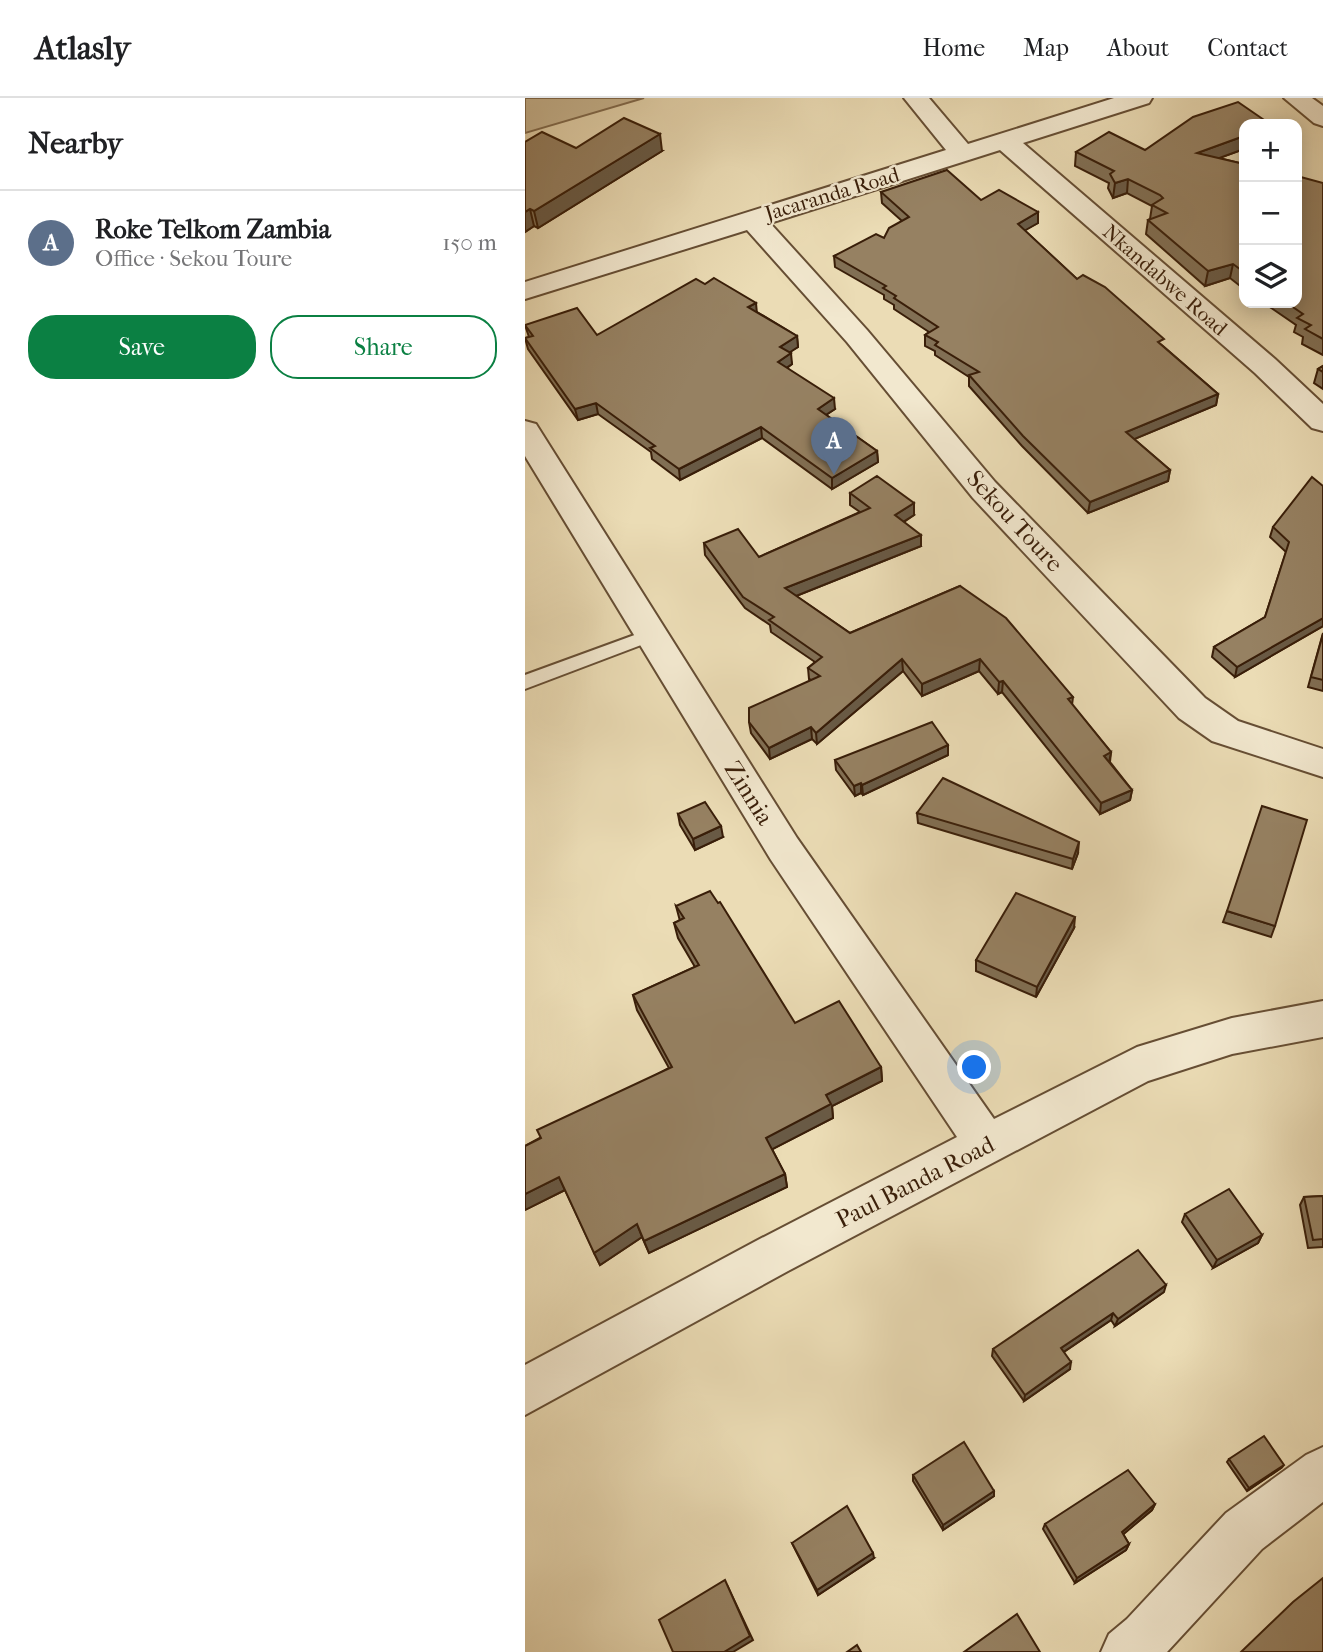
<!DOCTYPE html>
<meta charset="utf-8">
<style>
:root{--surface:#fff;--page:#f6f6f6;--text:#202124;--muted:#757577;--line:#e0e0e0;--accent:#0b8043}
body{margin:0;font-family:"IM FELL French Canon",serif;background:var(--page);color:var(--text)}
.controls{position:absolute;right:21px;top:21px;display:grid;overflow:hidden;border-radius:14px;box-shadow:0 4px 18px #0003}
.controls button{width:63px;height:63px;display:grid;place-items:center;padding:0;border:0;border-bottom:2px solid var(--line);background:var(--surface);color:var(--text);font:35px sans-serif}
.you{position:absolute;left:450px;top:970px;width:24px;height:24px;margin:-18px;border:5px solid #fff;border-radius:50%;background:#1a73e8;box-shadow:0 0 0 10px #1a73e833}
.badge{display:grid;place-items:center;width:46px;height:46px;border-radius:50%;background:var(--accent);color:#fff;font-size:23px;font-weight:700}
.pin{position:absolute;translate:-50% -58px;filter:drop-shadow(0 2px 4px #0008)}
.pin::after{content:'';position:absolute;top:37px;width:24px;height:21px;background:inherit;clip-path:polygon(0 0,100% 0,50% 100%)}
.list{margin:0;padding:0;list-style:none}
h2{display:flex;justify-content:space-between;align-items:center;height:91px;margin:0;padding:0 28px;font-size:30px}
h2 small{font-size:23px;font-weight:400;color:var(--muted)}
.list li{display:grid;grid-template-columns:46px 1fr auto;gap:21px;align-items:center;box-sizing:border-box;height:105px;padding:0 28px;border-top:2px solid var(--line)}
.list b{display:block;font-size:26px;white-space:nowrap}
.list p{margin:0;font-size:23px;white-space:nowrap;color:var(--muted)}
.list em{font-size:23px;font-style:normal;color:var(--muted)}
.actions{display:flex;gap:14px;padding:21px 28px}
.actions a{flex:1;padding:16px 0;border:2px solid var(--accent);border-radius:28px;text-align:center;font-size:24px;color:var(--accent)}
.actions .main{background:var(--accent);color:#fff}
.icon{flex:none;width:38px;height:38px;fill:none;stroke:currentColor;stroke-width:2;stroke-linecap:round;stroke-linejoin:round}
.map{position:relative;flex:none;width:798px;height:1554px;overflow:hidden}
header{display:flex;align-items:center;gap:42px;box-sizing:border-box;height:98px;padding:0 35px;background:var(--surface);border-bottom:2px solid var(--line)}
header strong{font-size:33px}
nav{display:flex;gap:38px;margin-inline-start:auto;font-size:24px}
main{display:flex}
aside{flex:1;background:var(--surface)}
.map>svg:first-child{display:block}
.green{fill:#cdbc98;stroke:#836d50;stroke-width:2}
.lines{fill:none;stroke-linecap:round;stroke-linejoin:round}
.service-casing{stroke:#664e34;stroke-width:4}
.minor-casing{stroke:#664e34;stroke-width:4}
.service{fill:#f2e8cf;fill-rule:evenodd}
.minor{fill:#f2e8cf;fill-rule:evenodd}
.wall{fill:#816f54;stroke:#391e09;stroke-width:2}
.shaded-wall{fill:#695a45;stroke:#391e09;stroke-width:2}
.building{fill:#968162;stroke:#391e09;stroke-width:2}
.labels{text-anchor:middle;stroke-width:5;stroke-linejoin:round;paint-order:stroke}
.far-street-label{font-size:21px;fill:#391e09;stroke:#f2e8cf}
.street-label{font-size:24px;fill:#391e09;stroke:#f2e8cf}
</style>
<header>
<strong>Atlasly</strong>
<nav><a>Home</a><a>Map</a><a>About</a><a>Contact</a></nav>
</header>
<main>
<aside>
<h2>Nearby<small></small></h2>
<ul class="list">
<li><span class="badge" style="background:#5c6f8a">A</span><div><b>Roke Telkom Zambia</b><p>Office · Sekou Toure</p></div><em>150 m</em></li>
</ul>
<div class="actions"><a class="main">Save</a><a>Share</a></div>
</aside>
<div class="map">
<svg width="798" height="1554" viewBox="0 0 798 1554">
<rect width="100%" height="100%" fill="#ebdcb5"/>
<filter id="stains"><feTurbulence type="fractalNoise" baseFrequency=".00286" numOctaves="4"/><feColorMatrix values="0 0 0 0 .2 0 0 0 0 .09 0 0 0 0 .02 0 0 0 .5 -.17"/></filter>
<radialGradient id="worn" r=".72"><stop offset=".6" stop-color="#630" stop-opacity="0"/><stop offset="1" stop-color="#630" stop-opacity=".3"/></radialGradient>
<polygon class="green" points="0,0 119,0 0,35"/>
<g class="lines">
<g class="service-casing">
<polygon id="service" points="126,531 132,533 135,537 132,541 0,591 0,577"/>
</g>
<g class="minor-casing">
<g id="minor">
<polygon points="379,0 404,0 443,46 589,0 627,0 624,5 498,45 750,261 798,306 798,333 787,330 730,275 475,52 245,125 342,232 470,384 680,600 713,623 798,651 798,679 687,643 654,620 448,400 322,244 222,132 0,201 0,184 421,52"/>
<polygon points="759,0 787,0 798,8 798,28 789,25"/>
<polygon points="0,323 11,326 272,740 469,1021 612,949 707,920 798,903 798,939 707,956 623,983 263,1173 0,1317 0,1267 231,1143 432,1039 246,762 0,358"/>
<polygon points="798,1349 798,1404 737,1451 642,1554 576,1554 584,1536 602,1521 701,1415 781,1357"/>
</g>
</g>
<use href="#service" class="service"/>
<use href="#minor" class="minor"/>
</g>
<g class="wall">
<polygon points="719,26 719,51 694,60 719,66 719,191 705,180 680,188 621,136 623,122 625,121 627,108 602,95 588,100 583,90 584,85 550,68 551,54 620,52"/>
<polygon points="0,44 51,50 137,53 13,130 9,128 0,134"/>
<polygon points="798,85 798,257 777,246 778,239 769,234 771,227 739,205 772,205"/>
<polygon points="356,94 456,102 513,114 513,125 499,132 552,181 638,248 693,296 691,307 609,341 645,372 643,383 563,415 497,348 444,288 444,279 410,257 410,253 400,248 400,237 404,234 369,211 369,207 359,201 359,197 310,169 309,158 359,140 377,123 357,105"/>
<polygon points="232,214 272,238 273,249 264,254 267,266 262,270 310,311 301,317 352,353 353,364 307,391 237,340 155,382 127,361 126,354 73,316 53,322 3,251 0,240 4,239 0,227 72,237"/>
<polygon points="798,268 798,291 789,285 793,271"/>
<polygon points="798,388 798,528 710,579 687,559 689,549 740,519 761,454 745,439 748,429"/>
<polygon points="325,395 389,417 379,424 396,448 271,498 325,535 435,488 548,599 547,607 586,654 585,664 607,692 605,702 575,716 477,594 473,596 454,573 397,598 378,573 292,646 287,641 245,661 226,635 224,624 286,582 284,581 283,570 290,564 246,534 245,527 220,510 180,457 179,445 234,459 335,414 325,407"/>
<polygon points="798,535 798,593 783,589"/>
<polygon points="423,657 338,697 336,695 330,698 311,672 310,662"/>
<polygon points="392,715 553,755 547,771 393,725"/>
<polygon points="153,716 198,739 170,752 155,727"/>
<polygon points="151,808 270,925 356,969 357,983 307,1008 308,1020 247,1051 260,1076 262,1089 124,1155 117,1139 75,1167 40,1092 0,1112 0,1048 144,970 112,912 108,897 170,869 153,840 149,825 155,823"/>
<polygon points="702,813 750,828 746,839 698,824"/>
<polygon points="549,830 511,899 451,873 451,862"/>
<polygon points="798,1098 798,1149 783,1150 775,1107 779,1099"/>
<polygon points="660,1116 737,1137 733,1145 688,1170 657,1124"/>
<polygon points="639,1194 590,1228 586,1222 539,1254 545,1271 499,1303 467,1258 468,1251"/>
<polygon points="704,1361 756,1370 722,1393 702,1364"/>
<polygon points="388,1377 469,1393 469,1398 418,1432 388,1383"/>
<polygon points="630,1406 627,1412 598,1436 604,1446 601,1452 550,1485 518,1431 520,1426"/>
<polygon points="267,1445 349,1460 293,1497"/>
</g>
<g class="shaded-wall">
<polygon points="135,36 137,53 13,130 9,113"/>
<polygon points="719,38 719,51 670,69 672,55"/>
<polygon points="603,81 602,95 588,100 590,85"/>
<polygon points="5,111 9,128 0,134 0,114"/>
<polygon points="513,114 513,125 492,137 493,126"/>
<polygon points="708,166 705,180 680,188 683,173"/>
<polygon points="231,205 232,216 223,209"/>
<polygon points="272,238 273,249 256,260 255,249"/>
<polygon points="266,255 267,266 254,275 253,264"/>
<polygon points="693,296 691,307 600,345 601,334"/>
<polygon points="309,300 310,311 293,322 293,311"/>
<polygon points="71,305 73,316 53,322 50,311"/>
<polygon points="236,329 237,340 155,382 154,371"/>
<polygon points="352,353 353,364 307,391 307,380"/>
<polygon points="645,372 643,383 563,415 565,404"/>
<polygon points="389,405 389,417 370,429 370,417"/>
<polygon points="396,437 396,448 261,502 260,490"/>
<polygon points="798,520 798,528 710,579 712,569"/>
<polygon points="377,561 378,573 292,646 291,635"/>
<polygon points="455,561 454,573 397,598 397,586"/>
<polygon points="478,583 477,594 473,596 474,584"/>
<polygon points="286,629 287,641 245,661 244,650"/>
<polygon points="423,647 423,657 338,697 337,687"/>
<polygon points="586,654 584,665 579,658"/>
<polygon points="336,685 336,695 330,698 329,688"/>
<polygon points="607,692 605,702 575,716 576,705"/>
<polygon points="196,728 198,739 170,752 168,741"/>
<polygon points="554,744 553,755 547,771 548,761"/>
<polygon points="550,819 549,830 511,899 512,889"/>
<polygon points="356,969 357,983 307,1008 308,1020 244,1053 241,1040 301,997"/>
<polygon points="260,1076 262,1089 124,1155 119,1143"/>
<polygon points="34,1079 40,1092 0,1112 0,1096"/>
<polygon points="112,1126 117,1139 75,1167 69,1155"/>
<polygon points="737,1137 733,1145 688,1170 692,1162"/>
<polygon points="641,1187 639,1194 590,1228 593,1221"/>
<polygon points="588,1215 586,1222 534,1257 536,1250"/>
<polygon points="546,1264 545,1271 499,1303 500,1297"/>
<polygon points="759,1367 756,1370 722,1393 724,1390"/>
<polygon points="469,1393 469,1398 418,1432 418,1427"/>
<polygon points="630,1406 627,1412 594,1440 597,1434"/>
<polygon points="604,1446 601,1452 550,1485 552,1480"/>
<polygon points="348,1455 349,1460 293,1497 292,1492"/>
<polygon points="202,1487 228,1542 208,1554 199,1554"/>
</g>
<g class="building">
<polygon points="713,4 745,26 719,26 719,38 672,55 719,66 719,174 708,166 683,173 623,122 642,115 627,107 638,100 635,97 603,81 590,85 585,76 589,73 551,54 584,34 620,52 668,19"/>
<polygon points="99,20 135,36 9,113 5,111 0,114 0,44 17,34 51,50"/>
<polygon points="422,72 456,102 474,92 513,114 493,126 552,181 558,177 580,189 639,241 633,244 693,296 601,334 645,372 565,404 498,338 444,277 454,274 410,247 413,244 400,237 413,229 369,200 371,198 358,190 361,188 309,158 351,136 359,140 364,130 384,119 356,94"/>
<polygon points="772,78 798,85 798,241 780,231 786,227 772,220 778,216 762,205 772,205"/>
<polygon points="189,180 231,205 223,209 272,238 255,249 266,255 253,264 309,300 293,311 352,353 307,380 236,329 154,371 125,350 130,348 71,305 50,311 0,240 8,238 0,227 52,210 72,237 171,181 180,186"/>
<polygon points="798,268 798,274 793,271"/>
<polygon points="352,378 389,405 370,417 396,437 260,490 325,535 435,488 481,520 548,599 543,601 586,654 579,658 607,692 576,705 478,583 474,584 455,561 397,586 377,561 291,635 286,629 244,650 224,624 224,610 295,578 283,570 297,559 244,522 249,519 218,499 179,445 213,431 234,459 345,410 325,395"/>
<polygon points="787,379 798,388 798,520 712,569 689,549 740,519 764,444 748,429"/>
<polygon points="798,536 798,582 786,579"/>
<polygon points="407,624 423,647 337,687 336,685 329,688 310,662"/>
<polygon points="418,680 554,744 548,761 392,715"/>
<polygon points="180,704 196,728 168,741 153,716"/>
<polygon points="737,708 782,722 750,828 702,813"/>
<polygon points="185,793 193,805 195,804 270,925 314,903 356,969 301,997 306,1006 241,1040 260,1076 119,1143 112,1126 69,1155 34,1079 0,1096 0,1048 16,1040 12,1032 147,969 108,897 174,867 149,825 159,820 151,808"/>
<polygon points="491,795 550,819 512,889 451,862"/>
<polygon points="704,1091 737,1137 692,1162 660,1116"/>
<polygon points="798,1098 798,1141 788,1142 779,1099"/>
<polygon points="613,1152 641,1187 593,1221 588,1215 536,1250 546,1264 500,1297 468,1251"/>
<polygon points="739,1338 759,1367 724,1390 704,1361"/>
<polygon points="439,1344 469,1393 418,1427 388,1377"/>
<polygon points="603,1372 630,1406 597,1434 604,1446 552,1480 520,1426"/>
<polygon points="322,1408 348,1455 292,1492 267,1445"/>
<polygon points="798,1480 798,1554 716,1554 768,1504"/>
<polygon points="200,1482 225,1538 199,1554 148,1554 134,1522"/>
<polygon points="492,1516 515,1554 439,1554"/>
<polygon points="332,1547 336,1554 322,1554"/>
</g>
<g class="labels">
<g class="far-street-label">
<text transform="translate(307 96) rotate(-17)" y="7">Jacaranda Road</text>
<text transform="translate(640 182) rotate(41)" y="7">Nkandabwe Road</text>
</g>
<g class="street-label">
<text transform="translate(490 423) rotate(47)" y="8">Sekou Toure</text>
<text transform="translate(224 695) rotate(58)" y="8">Zinnia</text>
<text transform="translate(390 1084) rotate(-27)" y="8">Paul Banda Road</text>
</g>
</g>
<rect width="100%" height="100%" filter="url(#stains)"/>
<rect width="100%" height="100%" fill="url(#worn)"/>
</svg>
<div class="controls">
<button>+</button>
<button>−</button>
<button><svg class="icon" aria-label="layers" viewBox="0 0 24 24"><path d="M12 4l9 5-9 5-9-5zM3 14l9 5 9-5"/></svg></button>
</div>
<div class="you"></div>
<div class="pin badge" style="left:309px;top:377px;background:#5c6f8a">A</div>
</div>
</main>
